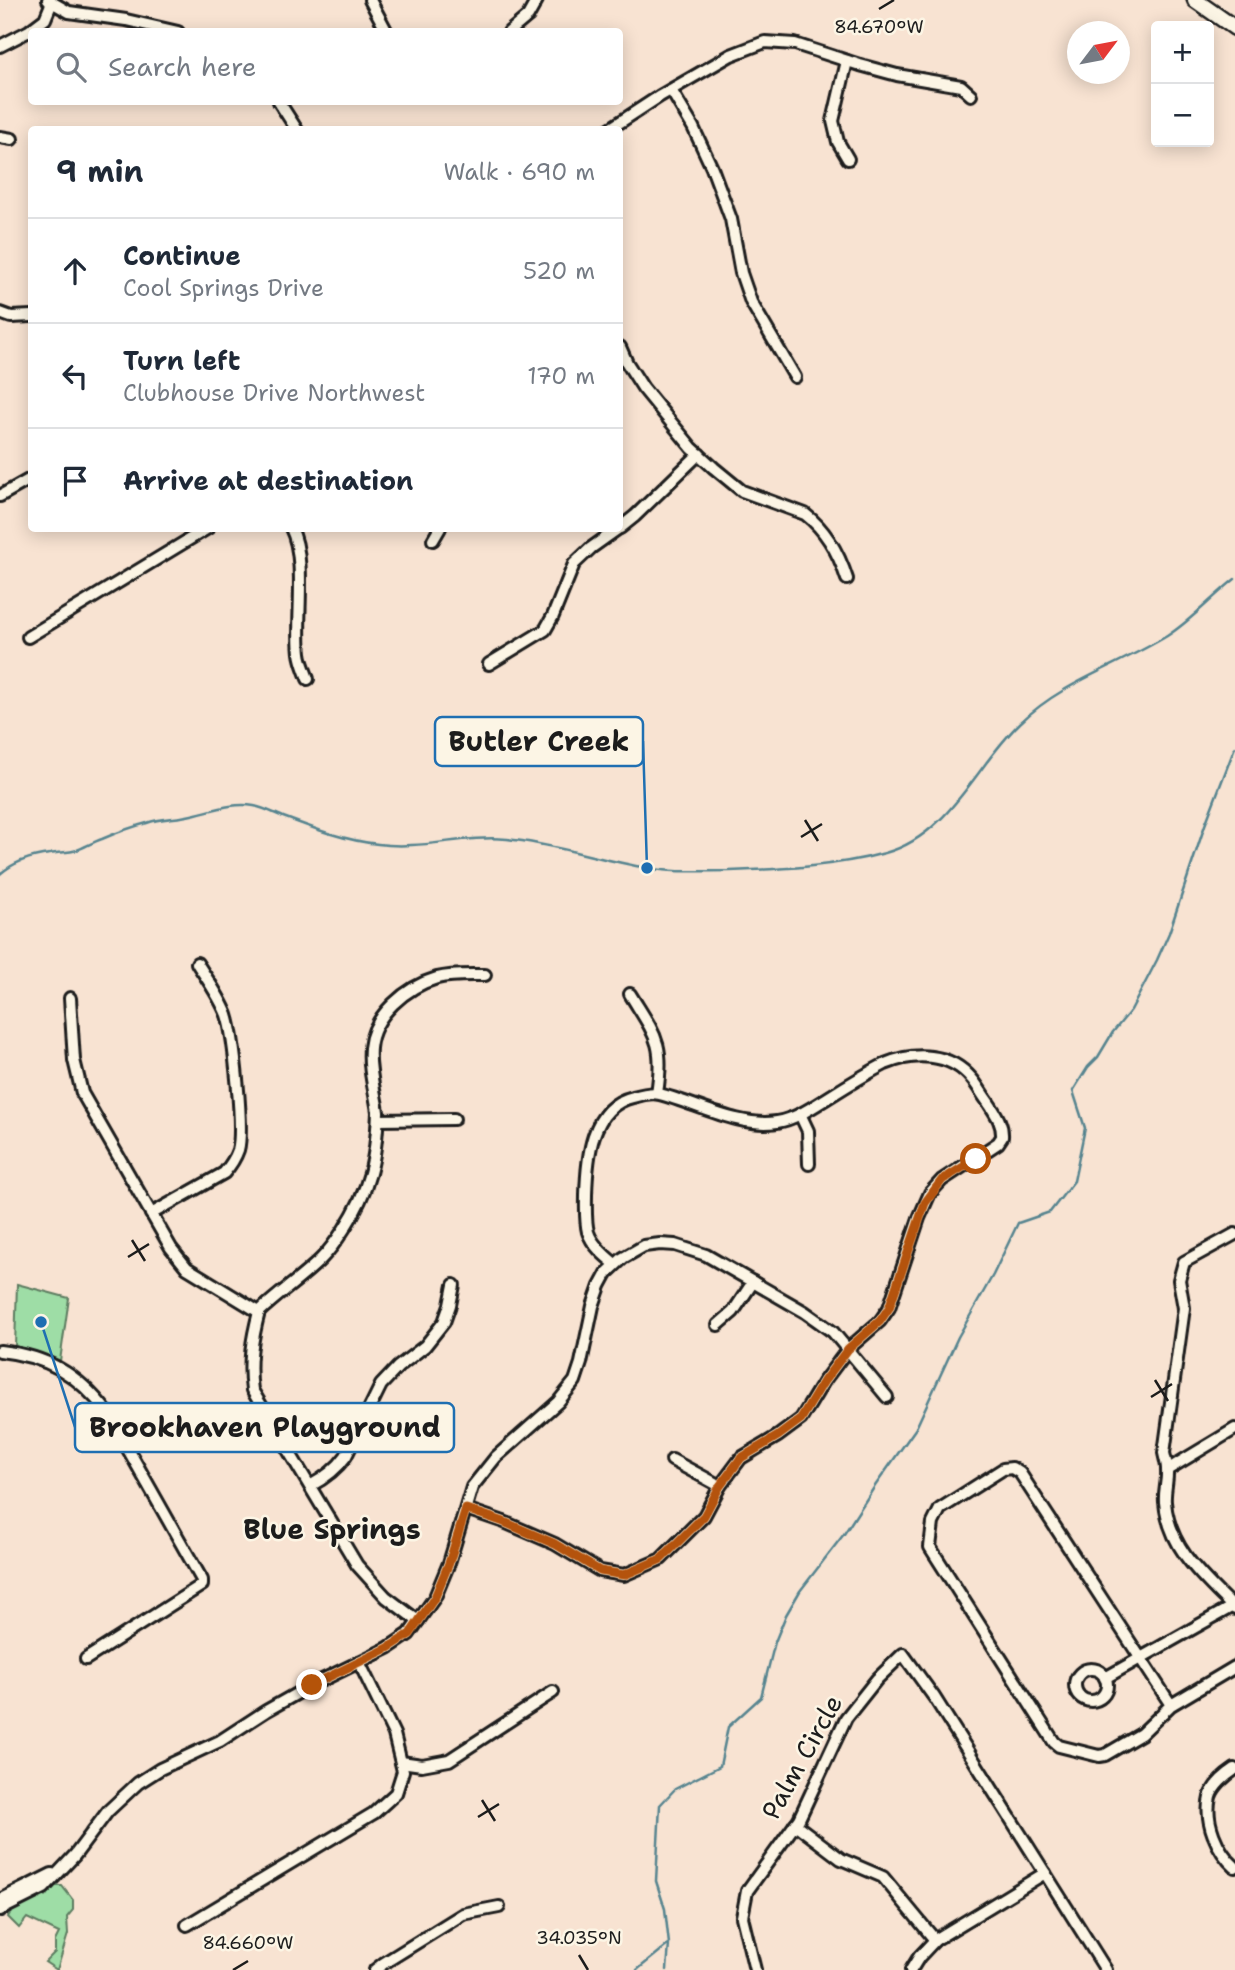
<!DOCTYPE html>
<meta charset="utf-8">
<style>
:root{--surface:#fff;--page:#f2f2f3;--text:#1f2937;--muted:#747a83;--line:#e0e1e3}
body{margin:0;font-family:"Shantell Sans",sans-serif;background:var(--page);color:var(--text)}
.controls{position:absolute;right:21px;top:21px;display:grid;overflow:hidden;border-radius:7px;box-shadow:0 4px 18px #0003}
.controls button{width:63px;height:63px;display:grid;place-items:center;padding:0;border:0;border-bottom:2px solid var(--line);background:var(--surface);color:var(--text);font:35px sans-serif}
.compass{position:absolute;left:1067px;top:21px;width:63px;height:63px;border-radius:50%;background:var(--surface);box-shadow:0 4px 18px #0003;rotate:58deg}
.stop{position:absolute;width:21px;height:21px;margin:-16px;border:5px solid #b45309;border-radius:50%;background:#fff}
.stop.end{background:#b45309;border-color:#fff;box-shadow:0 2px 7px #0008}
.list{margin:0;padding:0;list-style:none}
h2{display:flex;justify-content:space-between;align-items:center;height:91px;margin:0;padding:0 28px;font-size:30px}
h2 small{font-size:23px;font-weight:400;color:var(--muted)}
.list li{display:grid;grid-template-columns:46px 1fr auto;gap:21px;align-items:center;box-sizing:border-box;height:105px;padding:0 28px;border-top:2px solid var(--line)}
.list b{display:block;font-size:26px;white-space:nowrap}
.list p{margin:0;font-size:23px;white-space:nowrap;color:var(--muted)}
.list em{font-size:23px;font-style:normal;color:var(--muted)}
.icon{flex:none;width:38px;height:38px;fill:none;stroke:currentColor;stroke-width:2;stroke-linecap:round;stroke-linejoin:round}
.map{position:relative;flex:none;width:1235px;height:1970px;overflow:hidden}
.search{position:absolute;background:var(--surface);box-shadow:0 4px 18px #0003;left:28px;top:28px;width:595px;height:77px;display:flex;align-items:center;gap:18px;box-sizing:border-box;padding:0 24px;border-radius:7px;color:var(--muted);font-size:26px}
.panel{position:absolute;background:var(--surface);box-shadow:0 4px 18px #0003;left:28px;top:126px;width:595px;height:406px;border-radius:7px}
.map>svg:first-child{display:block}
.green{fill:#9edda6;stroke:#5d7c61;stroke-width:2}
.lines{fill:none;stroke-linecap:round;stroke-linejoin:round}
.stream{stroke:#56848f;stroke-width:2.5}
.minor-casing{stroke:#1c1c1c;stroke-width:16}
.tertiary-casing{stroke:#1c1c1c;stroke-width:19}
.minor{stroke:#fcf5e5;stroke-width:10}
.tertiary{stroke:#fcf5e5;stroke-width:14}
.route{stroke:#b45309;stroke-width:9}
.ticks{fill:none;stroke:#1c1c1c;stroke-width:2.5}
.labels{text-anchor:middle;stroke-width:5;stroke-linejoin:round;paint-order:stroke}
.street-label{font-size:26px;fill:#1c1c1c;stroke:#fcf5e5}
.neighbourhood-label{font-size:28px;font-weight:bold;fill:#1c1c1c;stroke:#fcf5e5}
.ticks-label{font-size:18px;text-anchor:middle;fill:#1c1c1c;stroke:#fcf5e5;stroke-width:5;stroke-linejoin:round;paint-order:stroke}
.leader{fill:none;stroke:#1f6fb2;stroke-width:2.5}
.callout-dot{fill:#1f6fb2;stroke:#fcf5e5;stroke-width:2.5}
.callout{fill:#fcf5e5;stroke:#1f6fb2;stroke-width:2.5}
.callout-label{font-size:28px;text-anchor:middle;font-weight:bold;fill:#1c1c1c}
</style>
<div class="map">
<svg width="1235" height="1970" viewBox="0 0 1235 1970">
<rect width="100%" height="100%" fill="#f8e3d2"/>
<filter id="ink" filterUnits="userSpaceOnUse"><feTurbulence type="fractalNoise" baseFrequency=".0143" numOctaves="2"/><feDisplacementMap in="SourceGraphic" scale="14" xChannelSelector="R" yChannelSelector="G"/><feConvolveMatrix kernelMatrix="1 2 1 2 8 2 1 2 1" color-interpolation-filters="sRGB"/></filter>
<g filter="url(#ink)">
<g class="green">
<polygon points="17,1284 69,1298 59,1368 15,1346"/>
<polygon points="54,1886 62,1886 73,1900 73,1910 67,1917 68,1934 57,1970 45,1962 55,1952 55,1941 59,1933 27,1918 19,1928 8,1917 13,1908"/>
</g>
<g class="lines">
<g class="stream">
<path d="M0,874C14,862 32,856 50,854C59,852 68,853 77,850C85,847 93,842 102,839C116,833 131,827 147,823C160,818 173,819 187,816C209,812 231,802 254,806C265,808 275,814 286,818C315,829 347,841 378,844C421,850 464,835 507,839C554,844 600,860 647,868C674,873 702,871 729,871C781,869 834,867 885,853C950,835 975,766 1020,723C1062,682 1118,666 1167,636C1192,620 1212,597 1235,579"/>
<polyline points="637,1970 669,1944"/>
<polyline points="667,1970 669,1944 665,1909 656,1881 660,1805 675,1789 720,1766 728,1727 761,1697 775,1642 786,1615 800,1591 844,1534 875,1486 916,1428 958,1337 993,1275 1018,1223 1050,1212 1074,1181 1085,1128 1073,1091 1088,1067 1098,1057 1113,1032 1131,1010 1157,960 1169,933 1205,825 1235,747"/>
</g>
<g class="minor-casing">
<g id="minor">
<polyline points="48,0 69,12 126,20 178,32"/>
<polyline points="370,0 387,32"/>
<polyline points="509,32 528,16 537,0"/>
<polyline points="0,46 29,31 45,19 52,2"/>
<polyline points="847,61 833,121 838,142 848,159"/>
<polyline points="671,90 693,127 712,168 731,219 741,273 751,302 795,377"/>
<polyline points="279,102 297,130"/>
<polyline points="608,130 660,96 731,55 765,42 795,44 860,65 897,75 961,86 971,95"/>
<polyline points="0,137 12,139"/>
<polyline points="0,313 11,317 32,316"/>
<path d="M620,347L627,363L643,388L692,448L714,468L742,491L805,514C826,530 839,554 847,579"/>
<polyline points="0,496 32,478"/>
<path d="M291,528C307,559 296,617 300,653C301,662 305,670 308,679"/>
<polyline points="620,528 635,516 699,454"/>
<polyline points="433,540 440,528"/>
<polyline points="28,637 208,528"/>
<polyline points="489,664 545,630 553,616 574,564 591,548 619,528"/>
<path d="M630,994C655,1035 665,1043 657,1093"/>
<polyline points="70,998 74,1060 82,1093 171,1248 187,1268 259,1312"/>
<polyline points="800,1114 808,1131 809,1164"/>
<polyline points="378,1120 454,1119"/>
<path d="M151,1214L224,1173C230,1166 235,1159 238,1150C244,1130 234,1036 227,1015C220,997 207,979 197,963"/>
<path d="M1235,1234L1184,1262L1179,1280L1184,1308L1164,1453C1165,1458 1167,1464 1167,1469C1168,1480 1164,1491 1165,1502C1169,1549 1204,1578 1235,1609"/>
<path d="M259,1312C279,1293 302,1278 321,1259C330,1250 337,1240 344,1229C370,1189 376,1159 378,1112C375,1091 368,1069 370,1048C373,1015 406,987 437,978C452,974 469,975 485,975"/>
<path d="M259,1312C252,1339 248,1362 252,1390L357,1565L386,1597L418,1621"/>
<polyline points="718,1325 733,1312 753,1282"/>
<path d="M0,1351C47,1356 78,1374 107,1412L202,1580V1585L86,1659"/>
<polyline points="672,1460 720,1486"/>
<polyline points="1167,1470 1235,1429"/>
<path d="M310,1486C325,1478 336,1470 346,1456L381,1385L398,1367L425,1346L444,1322L450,1305L454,1285"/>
<path d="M466,1509L504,1522L555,1544L600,1571L624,1575L661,1559L704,1516L720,1486L741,1458L778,1436L801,1419L824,1381L848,1349L880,1321L889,1308L919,1218L930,1193L942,1180L998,1143L1002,1137C1003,1123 995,1113 988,1102C982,1094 978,1086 972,1079C950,1052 914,1052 885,1064C866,1074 848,1085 829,1097C813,1107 796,1119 777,1122C739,1128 696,1103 659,1094C652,1092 640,1095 633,1097C590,1107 587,1159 586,1195C586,1207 585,1220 588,1232C592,1245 605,1256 615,1264"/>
<circle cx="1091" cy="1685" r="16"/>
<polyline points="1105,1678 1233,1606"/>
<polyline points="1171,1705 1020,1473 1012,1468 1003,1469 940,1509 933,1523 930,1547 1054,1742 1059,1746 1099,1756 1105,1755 1141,1734 1171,1705 1235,1667"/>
<polyline points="401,1762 422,1765 449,1760 553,1692"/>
<path d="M1235,1769C1226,1775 1213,1786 1210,1797C1204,1821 1217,1851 1235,1867"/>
<polyline points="795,1824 841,1859 883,1877 935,1940"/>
<polyline points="0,1900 52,1874"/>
<polyline points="0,1910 44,1888 75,1855 108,1811 138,1783 160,1769 220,1741 266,1711 312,1685 388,1648 409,1634 435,1597 449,1563 472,1487 496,1457 558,1402 575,1381 581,1363 593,1306 600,1286 607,1273 623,1258 644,1246 660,1244 675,1245 706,1255 805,1312 833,1332 887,1397"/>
<polyline points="187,1925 374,1813 396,1793 403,1771 394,1734 359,1662"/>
<polyline points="375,1970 384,1963 463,1914 499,1907"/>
<polyline points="755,1970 742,1917 747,1891 799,1819 846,1718 877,1679 903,1654 934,1697 1106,1970"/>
<polyline points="911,1970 919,1957 935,1940 1045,1873"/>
</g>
</g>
<g class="tertiary-casing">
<polyline id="tertiary" points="1195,0 1235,28"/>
</g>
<use href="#minor" class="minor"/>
<use href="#tertiary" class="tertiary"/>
</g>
</g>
<g class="lines" filter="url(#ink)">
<polyline class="route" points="312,1685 388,1648 410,1634 435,1597 449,1563 466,1509 504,1522 555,1544 600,1571 624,1575 661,1559 704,1516 720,1486 741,1458 778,1436 801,1419 824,1381 848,1349 880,1321 889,1308 925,1203 942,1180 976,1159"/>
</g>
<path class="ticks" d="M879,9L894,0M805,820L818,841M801,837L822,824M132,1240L145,1261M128,1257L149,1244M1155,1380L1168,1401M1151,1397L1172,1384M482,1800L495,1821M478,1817L499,1804M579,1955L588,1970M233,1970L248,1961"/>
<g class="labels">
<g class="street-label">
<text transform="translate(802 1757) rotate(-61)" y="9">Palm Circle</text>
</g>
<g class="neighbourhood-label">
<text x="332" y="1539">Blue Springs</text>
</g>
</g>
<g class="ticks-label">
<text x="879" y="33">84.670°W</text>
<text x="579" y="1944">34.035°N</text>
<text x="248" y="1949">84.660°W</text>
</g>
<path class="leader" d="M647 868L643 741M41 1322L75 1427"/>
<g class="callout-dot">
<circle cx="647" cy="868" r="7"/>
<circle cx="41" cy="1322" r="7"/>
</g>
<g class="callout">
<rect x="435" y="717" width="208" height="49" rx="7"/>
<rect x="75" y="1403" width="379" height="49" rx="7"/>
</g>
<g class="callout-label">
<text x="539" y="751">Butler Creek</text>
<text x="265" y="1437">Brookhaven Playground</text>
</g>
</svg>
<div class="controls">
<button>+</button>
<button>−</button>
</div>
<svg class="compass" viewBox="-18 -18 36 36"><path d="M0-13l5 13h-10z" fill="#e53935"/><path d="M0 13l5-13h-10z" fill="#747a83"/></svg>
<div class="stop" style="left:976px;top:1159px"></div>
<div class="stop end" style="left:312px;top:1685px"></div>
<div class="search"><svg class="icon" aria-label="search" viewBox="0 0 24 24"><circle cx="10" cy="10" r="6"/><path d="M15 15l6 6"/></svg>Search here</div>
<section class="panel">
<h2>9 min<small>Walk · 690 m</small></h2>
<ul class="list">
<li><svg class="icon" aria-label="ahead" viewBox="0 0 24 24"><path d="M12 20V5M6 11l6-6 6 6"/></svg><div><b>Continue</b><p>Cool Springs Drive</p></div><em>520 m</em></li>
<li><svg class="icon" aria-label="left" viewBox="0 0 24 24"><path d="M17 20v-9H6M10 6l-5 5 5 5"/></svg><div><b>Turn left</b><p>Clubhouse Drive Northwest</p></div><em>170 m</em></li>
<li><svg class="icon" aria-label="arrive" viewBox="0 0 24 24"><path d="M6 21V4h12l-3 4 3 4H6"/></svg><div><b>Arrive at destination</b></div></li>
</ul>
</section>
</div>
